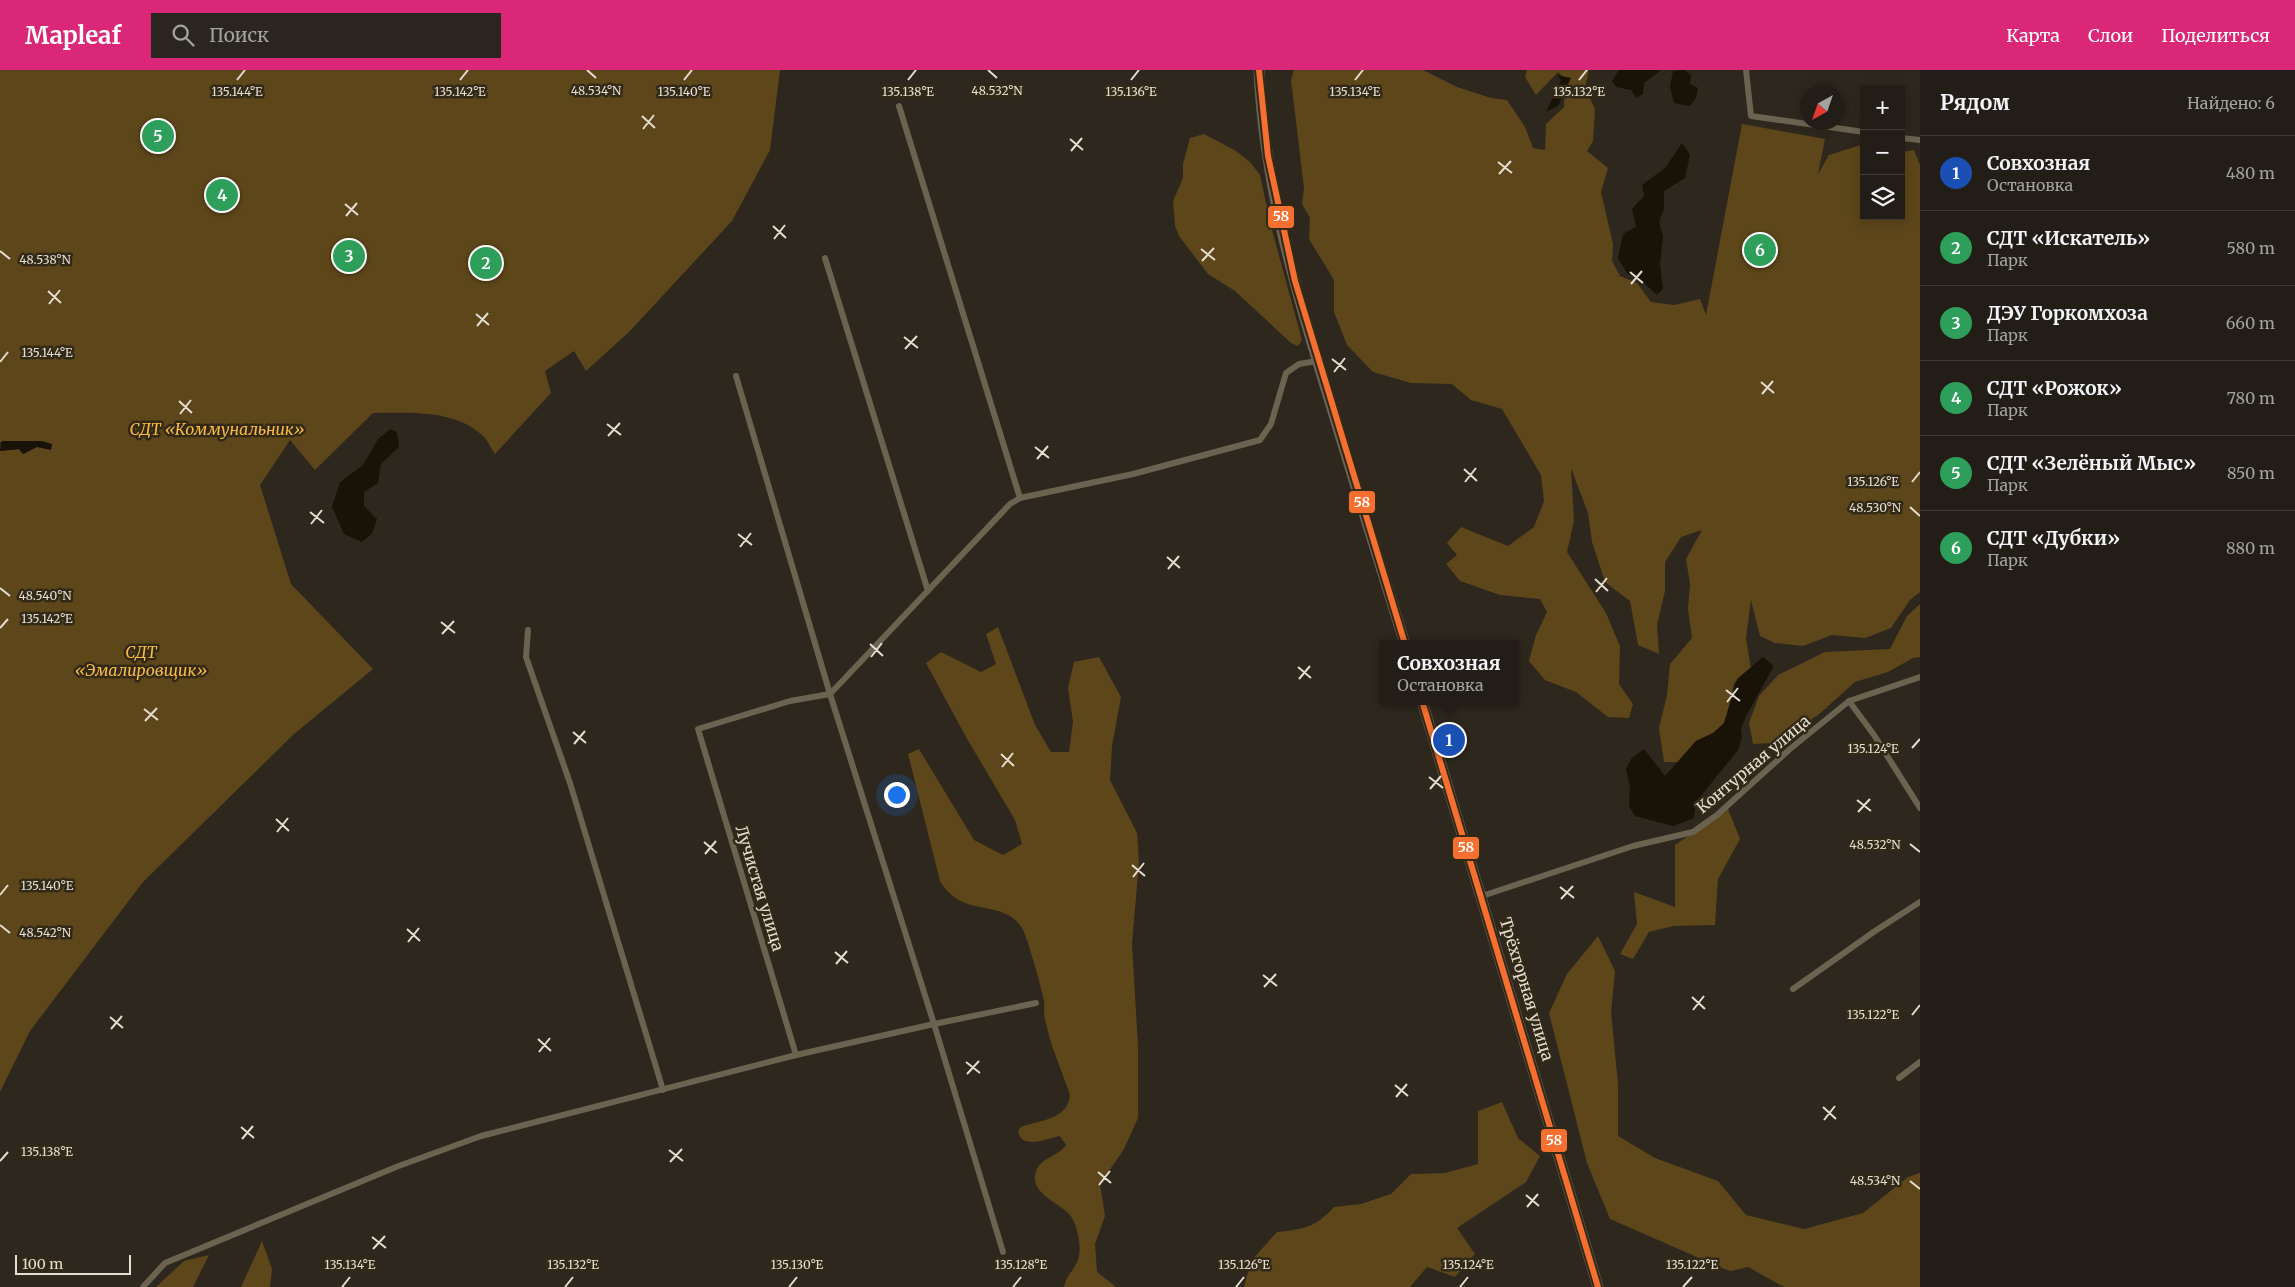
<!DOCTYPE html>
<html lang="ru">
<meta charset="utf-8">
<style>
:root{--surface:#221d16;--page:#2a261f;--text:#f1f3f6;--muted:#a2a2a1;--line:#3f3b35;--accent:#db2777}
body{margin:0;font-family:Merriweather,serif;background:var(--page);color:var(--text)}
.controls{position:absolute;right:15px;top:15px;display:grid;overflow:hidden;border-radius:0px;box-shadow:0 2px 12px #0003}
.controls button{width:45px;height:45px;display:grid;place-items:center;padding:0;border:0;border-bottom:1px solid var(--line);background:var(--surface);color:var(--text);font:25px sans-serif}
.compass{position:absolute;left:1800px;top:15px;width:45px;height:45px;border-radius:50%;background:var(--surface);box-shadow:0 2px 12px #0003;rotate:220deg}
.scale{position:absolute;left:15px;bottom:12px;width:116px;box-sizing:border-box;padding-left:5px;border:2px solid #e3ddd2;border-top:0;font-size:14px;line-height:18px;white-space:nowrap;color:#e3ddd2;-webkit-text-stroke:4px #332917;paint-order:stroke}
.you{position:absolute;left:896px;top:724px;width:18px;height:18px;margin:-12px;border:4px solid #fff;border-radius:50%;background:#1a73e8;box-shadow:0 0 0 8px #1a73e833}
.badge{display:grid;place-items:center;width:32px;height:32px;border-radius:50%;background:var(--accent);color:#fff;font-size:16px;font-weight:700}
.pin{position:absolute;translate:-50% -50%;border:2px solid #fff;box-shadow:0 1px 5px #0006}
.popup{position:absolute;left:1380px;top:570px;width:138px;height:65px;box-sizing:border-box;display:grid;place-content:center;border-radius:0px;background:var(--surface);filter:drop-shadow(0 1px 4px #0005);font-size:16px;white-space:nowrap;color:var(--muted)}
.popup b{font-size:19px;color:var(--text)}
.popup::after{content:'';position:absolute;left:50%;top:100%;margin-left:-10px;border:10px solid transparent;border-top-color:var(--surface)}
.list{margin:0;padding:0;list-style:none}
h2{display:flex;justify-content:space-between;align-items:center;height:65px;margin:0;padding:0 20px;font-size:21px}
h2 small{font-size:16px;font-weight:400;color:var(--muted)}
.list li{display:grid;grid-template-columns:32px 1fr auto;gap:15px;align-items:center;box-sizing:border-box;height:75px;padding:0 20px;border-top:1px solid var(--line)}
.list b{display:block;font-size:19px;white-space:nowrap}
.list p{margin:0;font-size:16px;white-space:nowrap;color:var(--muted)}
.list em{font-size:16px;font-style:normal;color:var(--muted)}
.icon{flex:none;width:28px;height:28px;fill:none;stroke:currentColor;stroke-width:2;stroke-linecap:round;stroke-linejoin:round}
.map{position:relative;flex:none;width:1920px;height:1217px;overflow:hidden}
header{display:flex;align-items:center;gap:30px;box-sizing:border-box;height:70px;padding:0 25px;background:var(--accent);color:#fff}
header strong{font-size:24px}
nav{display:flex;gap:28px;margin-inline-start:auto;font-size:18px}
.search{width:350px;height:45px;background:var(--page);display:flex;align-items:center;gap:12px;box-sizing:border-box;padding:0 18px;border-radius:0px;color:var(--muted);font-size:19px}
main{display:flex}
aside{flex:1;background:var(--surface)}
.map>svg:first-child{display:block}
.green{fill:#5d461a}
.water{fill:#191207}
.lines{fill:none;stroke-linecap:round;stroke-linejoin:round}
.street{stroke:#6c6250;stroke-width:6}
.highway{stroke:#6c6358;stroke-width:11}
.bus-1-casing{stroke:#332917;stroke-width:10}
.bus-1{stroke:#f46f30;stroke-width:6}
.ticks{fill:none;stroke:#e3ddd2;stroke-width:2}
.labels{text-anchor:middle;stroke-width:5;stroke-linejoin:round;paint-order:stroke}
.park-label{font-size:16px;font-style:italic;fill:#f9bb41;stroke:#332917}
.street-label{font-size:16px;fill:#e3ddd2;stroke:#332917}
.ticks-label{font-size:12px;text-anchor:middle;fill:#e3ddd2;stroke:#332917;stroke-width:5;stroke-linejoin:round;paint-order:stroke}
.line-badge{stroke:#332917;stroke-width:2}
.badge-label{font-size:14px;text-anchor:middle;font-weight:bold;fill:#fff}
</style>
<header>
<strong>Mapleaf</strong>
<div class="search"><svg class="icon" aria-label="search" viewBox="0 0 24 24"><circle cx="10" cy="10" r="6"/><path d="M15 15l6 6"/></svg>Поиск</div>
<nav><a>Карта</a><a>Слои</a><a>Поделиться</a></nav>
</header>
<main>
<div class="map">
<svg width="1920" height="1217" viewBox="0 0 1920 1217">
<rect width="100%" height="100%" fill="#2d271d"/>
<g class="green">
<path d="M0,0H780L770,80L732,151L629,262L586,301L574,281L545,301L551,323L495,384C491,378 487,369 482,365C453,339 409,343 373,343L315,400L290,370L260,415L291,514L373,599L294,664L143,812L30,961L0,1022V381L19,379L23,384L37,377L51,379L52,374L0,372Z"/>
<polygon points="1294,0 1423,0 1457,17 1491,28 1507,30 1525,57 1533,78 1545,80 1546,54 1564,37 1565,9 1558,2 1536,25 1525,7 1527,0 1589,0 1585,18 1595,39 1593,71 1587,81 1608,98 1601,122 1613,174 1612,191 1620,206 1637,213 1651,232 1674,235 1700,229 1706,245 1742,54 1825,69 1818,104 1829,85 1864,74 1864,146 1901,146 1901,82 1914,80 1920,95 1920,522 1910,530 1891,558 1865,568 1832,565 1803,576 1775,573 1760,566 1751,530 1746,568 1751,599 1734,613 1725,658 1696,671 1679,692 1664,692 1659,658 1667,625 1670,594 1692,568 1688,539 1690,514 1686,489 1702,460 1681,467 1665,492 1665,521 1657,555 1659,584 1638,575 1630,531 1605,512 1592,472 1588,443 1571,398 1574,451 1567,482 1606,543 1620,576 1619,614 1633,634 1629,648 1608,647 1576,622 1545,610 1529,591 1536,565 1547,542 1540,529 1500,525 1460,511 1446,494 1457,485 1447,473 1461,457 1508,476 1534,457 1544,431 1541,405 1502,339 1471,330 1452,314 1411,313 1373,302 1347,275 1334,242 1334,210 1309,169 1310,148 1302,134 1304,118 1291,10"/>
<polygon points="1204,64 1236,81 1250,92 1260,105 1271,156 1302,270 1298,276 1291,273 1235,221 1208,204 1179,166 1175,156 1173,131 1183,108 1183,94 1190,68"/>
<polygon points="1920,534 1920,587 1913,588 1888,602 1855,612 1817,646 1772,673 1753,674 1749,653 1759,626 1778,605 1825,582 1890,579 1907,546"/>
<path d="M998,557L1035,655L1051,682H1069L1073,652L1068,618L1074,592L1099,587L1121,627L1112,676L1110,710L1137,763L1139,792L1132,874L1138,976V1048L1124,1079L1100,1114L1105,1146L1095,1174L1097,1202L1116,1217H1064C1066,1206 1074,1200 1078,1190C1082,1178 1078,1159 1072,1148C1065,1134 1025,1124 1037,1099C1043,1087 1059,1086 1066,1075L1060,1066C1047,1068 1022,1081 1018,1061L1021,1057C1039,1050 1068,1050 1070,1025C1062,1001 1050,975 1045,949C1043,943 1045,937 1044,931C1042,919 1027,866 1022,858C1003,827 963,850 940,811L908,684L919,679L974,770L1003,785L1022,774L1015,750L966,667L926,593L941,582L981,602L996,594L986,564Z"/>
<polygon points="1728,739 1740,769 1718,809 1715,855 1673,856 1649,862 1633,889 1620,884 1637,854 1634,822 1675,837 1675,775"/>
<polygon points="1598,866 1615,901 1611,942 1618,1014 1618,1066 1655,1088 1718,1111 1746,1145 1804,1159 1863,1143 1908,1107 1920,1103 1920,1217 1784,1217 1748,1197 1731,1201 1722,1198 1610,1149 1587,1093 1549,943 1567,904"/>
<path d="M1502,1032L1518,1068L1540,1086L1526,1112L1457,1158L1475,1184L1455,1207L1427,1197L1410,1217H1244L1251,1191L1277,1162C1304,1159 1315,1158 1334,1137L1361,1134L1391,1124L1411,1104L1445,1103L1478,1094V1041Z"/>
<polygon points="262,1171 272,1199 270,1217 241,1217"/>
<polygon points="209,1185 193,1217 156,1217 184,1191"/>
</g>
<g class="water">
<polygon points="1619,0 1659,0 1660,1 1644,13 1643,24 1636,28 1631,20 1616,17 1612,11"/>
<polygon points="1684,0 1691,5 1690,14 1698,18 1696,28 1690,36 1674,33 1670,17 1673,1"/>
<polygon points="1557,5 1571,8 1558,36 1546,42 1561,10"/>
<polygon points="1682,73 1690,85 1685,108 1664,121 1664,139 1659,152 1663,166 1660,194 1663,219 1657,225 1644,213 1627,203 1618,188 1623,164 1636,157 1632,139 1644,126 1642,115 1665,98"/>
<polygon points="390,359 397,362 399,377 381,394 378,413 364,422 364,436 377,449 372,464 362,472 344,464 332,437 340,412 363,395 378,369"/>
<polygon points="2,371 42,371 52,374 51,380 37,377 23,384 19,379 0,381"/>
<polygon points="1763,587 1774,596 1746,646 1741,659 1742,667 1738,680 1696,732 1694,748 1673,756 1635,746 1629,736 1630,717 1626,699 1631,689 1644,679 1665,706 1696,671 1713,663 1724,653 1737,609"/>
</g>
<g class="lines">
<g class="street">
<polyline points="1746,0 1751,46 1864,62"/>
<polyline points="899,36 1020,428"/>
<polyline points="1901,68 1920,70"/>
<polyline points="825,188 928,521"/>
<polyline points="528,560 526,587 570,713 663,1020"/>
<polyline points="1849,631 1874,665 1920,738"/>
<polyline points="1482,826 1633,776 1693,762 1717,745 1790,679 1849,631 1920,607"/>
<polyline points="1793,919 1875,861 1920,832"/>
<polyline points="796,985 698,659 790,631 830,624 1010,434 1020,428 1133,404 1260,370 1271,354 1286,303 1299,294 1317,291"/>
<polyline points="1899,1008 1920,992"/>
<polyline points="1003,1182 934,954 1036,933"/>
<polyline points="143,1217 165,1193 396,1097 481,1066 796,985 934,954 830,624 736,306"/>
</g>
<g class="highway">
<path d="M1259,0C1264,115 1297,226 1331,335C1355,415 1380,494 1405,574"/>
<polyline points="1422,631 1598,1217"/>
</g>
<g class="bus-1-casing">
<g id="bus-1">
<polyline points="1259,0 1268,86 1295,211 1405,574"/>
<polyline points="1422,631 1598,1217"/>
</g>
</g>
<use href="#bus-1" class="bus-1"/>
</g>
<path class="ticks" d="M587,0L596,8M988,0L997,8M237,10L245,0M460,10L468,0M684,10L692,0M908,10L916,0M1131,10L1139,0M1355,10L1363,0M1579,10L1587,0M642,46L655,58M643,59L654,45M1070,69L1083,80M1071,81L1082,68M1498,92L1512,103M1499,104L1511,91M345,134L358,145M346,146L357,133M773,156L786,168M774,169L785,155M1201,179L1215,190M0,181L10,189M1202,191L1214,178M1630,202L1643,213M1631,214L1642,201M48,221L61,233M49,234L60,220M476,244L489,255M477,256L488,243M904,267L918,278M905,279L917,266M1332,289L1346,300M0,292L8,282M1334,302L1345,288M1761,312L1774,323M1762,324L1773,311M179,331L192,343M180,344L191,330M607,354L621,365M608,366L620,353M1035,377L1049,388M1037,389L1048,376M1464,399L1477,411M1465,412L1476,398M1912,412L1920,402M1910,437L1920,446M310,442L324,453M311,454L322,440M738,464L752,475M740,477L751,463M1167,487L1180,498M1168,499L1179,486M1595,509L1608,521M0,518L10,526M1596,522L1607,508M441,552L455,563M0,558L8,549M442,564L454,551M870,574L883,586M871,587L882,573M1298,597L1311,608M1299,609L1310,596M1726,620L1740,631M1727,632L1738,618M144,639L158,650M145,651L157,638M573,662L586,673M574,674L585,661M1912,678L1920,669M1001,684L1014,696M1002,697L1013,683M1429,707L1443,718M1430,719L1441,706M1857,730L1871,741M1858,742L1870,729M276,749L289,761M277,762L288,748M704,772L717,783M1910,774L1920,782M705,784L716,771M1132,795L1145,806M1133,807L1144,793M1560,817L1574,828M0,825L8,815M1561,829L1573,816M0,855L10,863M407,859L420,871M408,872L419,858M835,882L848,893M836,894L847,881M1263,905L1277,916M1264,917L1276,904M1692,927L1705,939M1693,940L1704,926M1912,945L1920,935M110,947L123,958M111,959L122,946M538,969L551,981M539,982L550,968M966,992L980,1003M967,1004L979,991M1395,1015L1408,1026M1396,1027L1407,1014M1823,1037L1836,1049M1824,1050L1835,1036M241,1057L254,1068M242,1069L253,1056M669,1080L683,1091M0,1091L8,1082M670,1092L682,1079M1098,1102L1111,1113M1910,1111L1920,1119M1099,1115L1110,1101M1526,1125L1539,1136M1527,1137L1538,1124M372,1167L386,1178M373,1179L385,1166M342,1217L350,1207M565,1217L573,1207M789,1217L797,1207M1013,1217L1021,1207M1236,1217L1244,1207M1460,1217L1468,1207M1683,1217L1692,1207"/>
<g class="labels">
<g class="park-label">
<text x="217" y="365">СДТ «Коммунальник»</text>
<text x="141" y="588">СДТ<tspan x="141" dy="18">«Эмалировщик»</tspan></text>
</g>
<g class="street-label">
<text transform="translate(1753 694) rotate(-40)" y="6">Контурная улица</text>
<text transform="translate(760 818) rotate(73)" y="6">Лучистая улица</text>
<text transform="translate(1527 919) rotate(73)" y="6">Трёхгорная улица</text>
</g>
</g>
<g class="ticks-label">
<text x="596" y="25">48.534°N</text>
<text x="997" y="25">48.532°N</text>
<text x="237" y="26">135.144°E</text>
<text x="460" y="26">135.142°E</text>
<text x="684" y="26">135.140°E</text>
<text x="908" y="26">135.138°E</text>
<text x="1131" y="26">135.136°E</text>
<text x="1355" y="26">135.134°E</text>
<text x="1579" y="26">135.132°E</text>
<text x="45" y="194">48.538°N</text>
<text x="47" y="287">135.144°E</text>
<text x="1873" y="416">135.126°E</text>
<text x="1875" y="442">48.530°N</text>
<text x="45" y="530">48.540°N</text>
<text x="47" y="553">135.142°E</text>
<text x="1873" y="683">135.124°E</text>
<text x="1875" y="779">48.532°N</text>
<text x="47" y="820">135.140°E</text>
<text x="45" y="867">48.542°N</text>
<text x="1873" y="949">135.122°E</text>
<text x="47" y="1086">135.138°E</text>
<text x="1875" y="1115">48.534°N</text>
<text x="350" y="1199">135.134°E</text>
<text x="573" y="1199">135.132°E</text>
<text x="797" y="1199">135.130°E</text>
<text x="1021" y="1199">135.128°E</text>
<text x="1244" y="1199">135.126°E</text>
<text x="1468" y="1199">135.124°E</text>
<text x="1692" y="1199">135.122°E</text>
</g>
<g class="line-badge">
<rect x="1267" y="135" width="28" height="24" rx="5" fill="#f46f30"/>
<rect x="1348" y="420" width="28" height="24" rx="5" fill="#f46f30"/>
<rect x="1452" y="766" width="28" height="24" rx="5" fill="#f46f30"/>
<rect x="1540" y="1058" width="28" height="25" rx="5" fill="#f46f30"/>
</g>
<g class="badge-label">
<text x="1281" y="151">58</text>
<text x="1362" y="437">58</text>
<text x="1466" y="782">58</text>
<text x="1554" y="1075">58</text>
</g>
</svg>
<div class="controls">
<button>+</button>
<button>−</button>
<button><svg class="icon" aria-label="layers" viewBox="0 0 24 24"><path d="M12 4l9 5-9 5-9-5zM3 14l9 5 9-5"/></svg></button>
</div>
<svg class="compass" viewBox="-18 -18 36 36"><path d="M0-13l5 13h-10z" fill="#e53935"/><path d="M0 13l5-13h-10z" fill="#a2a2a1"/></svg>
<div class="scale">100 m</div>
<div class="you"></div>
<div class="pin badge" style="left:1449px;top:670px;background:#1a4fb4">1</div>
<div class="popup"><b>Совхозная</b>Остановка</div>
<div class="pin badge" style="left:486px;top:193px;background:#2e9e5b">2</div>
<div class="pin badge" style="left:349px;top:186px;background:#2e9e5b">3</div>
<div class="pin badge" style="left:222px;top:125px;background:#2e9e5b">4</div>
<div class="pin badge" style="left:158px;top:66px;background:#2e9e5b">5</div>
<div class="pin badge" style="left:1760px;top:180px;background:#2e9e5b">6</div>
</div>
<aside>
<h2>Рядом<small>Найдено: 6</small></h2>
<ul class="list">
<li><span class="badge" style="background:#1a4fb4">1</span><div><b>Совхозная</b><p>Остановка</p></div><em>480 m</em></li>
<li><span class="badge" style="background:#2e9e5b">2</span><div><b>СДТ «Искатель»</b><p>Парк</p></div><em>580 m</em></li>
<li><span class="badge" style="background:#2e9e5b">3</span><div><b>ДЭУ Горкомхоза</b><p>Парк</p></div><em>660 m</em></li>
<li><span class="badge" style="background:#2e9e5b">4</span><div><b>СДТ «Рожок»</b><p>Парк</p></div><em>780 m</em></li>
<li><span class="badge" style="background:#2e9e5b">5</span><div><b>СДТ «Зелёный Мыс»</b><p>Парк</p></div><em>850 m</em></li>
<li><span class="badge" style="background:#2e9e5b">6</span><div><b>СДТ «Дубки»</b><p>Парк</p></div><em>880 m</em></li>
</ul>
</aside>
</main>
